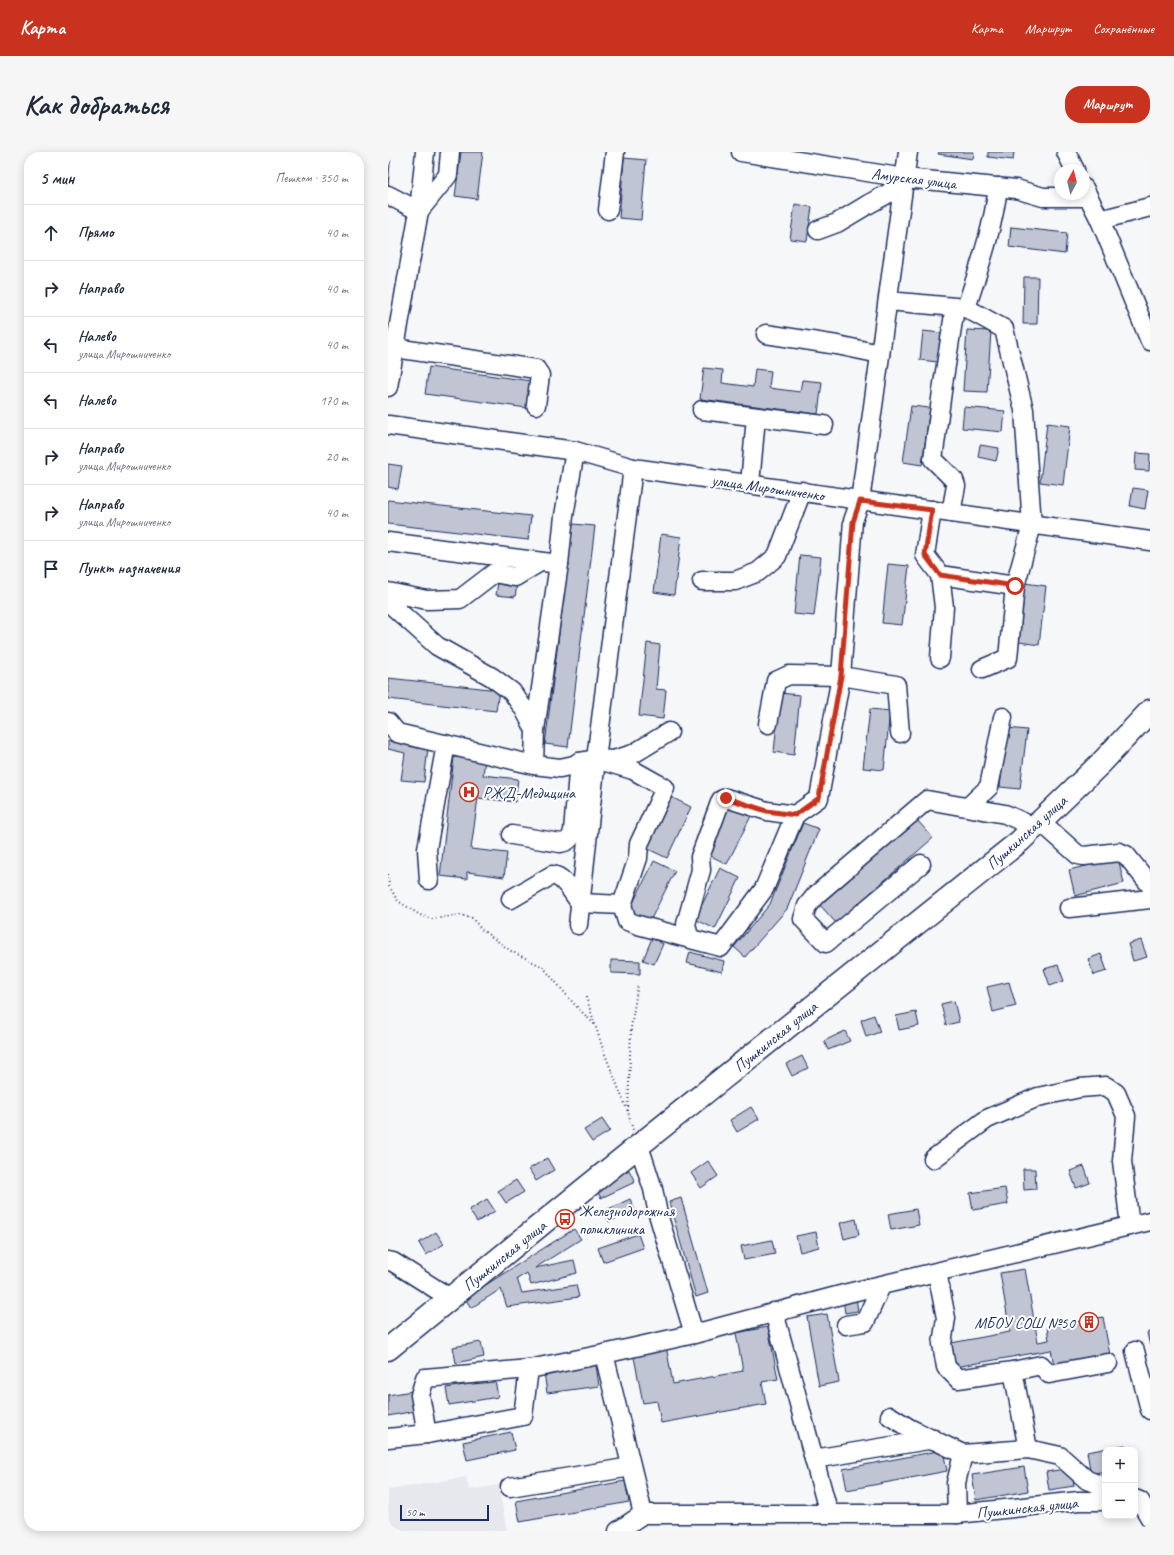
<!DOCTYPE html>
<html lang="ru">
<meta charset="utf-8">
<style>
:root{--surface:#fff;--page:#f6f6f7;--text:#1f2937;--muted:#747a83;--line:#e0e1e3;--accent:#c8321e}
body{margin:0;font-family:Caveat,sans-serif;background:var(--page);color:var(--text)}
.controls{position:absolute;right:12px;bottom:12px;display:grid;overflow:hidden;border-radius:8px;box-shadow:0 2px 10px #0003}
.controls button{width:36px;height:36px;display:grid;place-items:center;padding:0;border:0;border-bottom:1px solid var(--line);background:var(--surface);color:var(--text);font:20px sans-serif}
.compass{position:absolute;left:666px;top:12px;width:36px;height:36px;border-radius:50%;background:var(--surface);box-shadow:0 2px 10px #0003;rotate:7deg}
.scale{position:absolute;left:12px;bottom:10px;width:89px;box-sizing:border-box;padding-left:4px;border:2px solid #1b2f5e;border-top:0;font-size:11px;line-height:14px;white-space:nowrap;color:#1b2f5e;-webkit-text-stroke:3px #fff;paint-order:stroke}
.stop{position:absolute;width:12px;height:12px;margin:-9px;border:3px solid #c8321e;border-radius:50%;background:#fff}
.stop.end{background:#c8321e;border-color:#fff;box-shadow:0 1px 4px #0008}
.list{margin:0;padding:0;list-style:none}
h2{display:flex;justify-content:space-between;align-items:center;height:52px;margin:0;padding:0 16px;font-size:17px}
h2 small{font-size:13px;font-weight:400;color:var(--muted)}
.list li{display:grid;grid-template-columns:26px 1fr auto;gap:12px;align-items:center;box-sizing:border-box;height:56px;padding:0 16px;border-top:1px solid var(--line)}
.list b{display:block;font-size:15px;white-space:nowrap}
.list p{margin:0;font-size:13px;white-space:nowrap;color:var(--muted)}
.list em{font-size:13px;font-style:normal;color:var(--muted)}
.icon{flex:none;width:22px;height:22px;fill:none;stroke:currentColor;stroke-width:2;stroke-linecap:round;stroke-linejoin:round}
.map{position:relative;flex:none;width:762px;height:1379px;overflow:hidden;border-radius:16px}
header{display:flex;align-items:center;gap:24px;box-sizing:border-box;height:56px;padding:0 20px;background:var(--accent);color:#fff}
header strong{font-size:19px}
nav{display:flex;gap:22px;margin-inline-start:auto;font-size:14px}
.intro{display:flex;align-items:center;justify-content:space-between;box-sizing:border-box;height:96px;padding:0 24px}
h1{margin:0;font-size:28px}
.button{padding:10px 18px;border-radius:16px;background:var(--accent);color:#fff;font-size:14px;font-weight:700}
main{display:flex;gap:24px;padding:0 24px}
aside{flex:1;background:var(--surface);border-radius:16px;box-shadow:0 2px 10px #0003}
.map>svg:first-child{display:block}
.built{fill:#e6e8ee}
.building{fill:#c0c4d3;stroke:#1b2f5e}
.lines{fill:none;stroke-linecap:round;stroke-linejoin:round}
.minor-casing{stroke:#1b2f5e;stroke-width:21}
.major-casing{stroke:#1b2f5e;stroke-width:25}
.path{stroke:#1b2f5e;stroke-width:2;stroke-dasharray:1 3;stroke-linecap:butt}
.minor{stroke:#fff;stroke-width:18}
.major{stroke:#fff;stroke-width:22}
.route{stroke:#c8321e;stroke-width:5}
.labels{text-anchor:middle;stroke-width:4;stroke-linejoin:round;paint-order:stroke}
.street-label{font-size:16px;fill:#1b2f5e;stroke:#fff}
.poi-label{font-size:16px;fill:#1b2f5e;stroke:#fff;text-anchor:start}
</style>
<header>
<strong>Карта</strong>
<nav><a>Карта</a><a>Маршрут</a><a>Сохранённые</a></nav>
</header>
<div class="intro"><h1>Как добраться</h1><a class="button">Маршрут</a></div>
<main>
<aside>
<h2>5 мин<small>Пешком · 350 m</small></h2>
<ul class="list">
<li><svg class="icon" aria-label="ahead" viewBox="0 0 24 24"><path d="M12 20V5M6 11l6-6 6 6"/></svg><div><b>Прямо</b></div><em>40 m</em></li>
<li><svg class="icon" aria-label="right" viewBox="0 0 24 24"><path d="M7 20v-9h11M14 6l5 5-5 5"/></svg><div><b>Направо</b></div><em>40 m</em></li>
<li><svg class="icon" aria-label="left" viewBox="0 0 24 24"><path d="M17 20v-9H6M10 6l-5 5 5 5"/></svg><div><b>Налево</b><p>улица Мирошниченко</p></div><em>40 m</em></li>
<li><svg class="icon" aria-label="left" viewBox="0 0 24 24"><path d="M17 20v-9H6M10 6l-5 5 5 5"/></svg><div><b>Налево</b></div><em>170 m</em></li>
<li><svg class="icon" aria-label="right" viewBox="0 0 24 24"><path d="M7 20v-9h11M14 6l5 5-5 5"/></svg><div><b>Направо</b><p>улица Мирошниченко</p></div><em>20 m</em></li>
<li><svg class="icon" aria-label="right" viewBox="0 0 24 24"><path d="M7 20v-9h11M14 6l5 5-5 5"/></svg><div><b>Направо</b><p>улица Мирошниченко</p></div><em>40 m</em></li>
<li><svg class="icon" aria-label="arrive" viewBox="0 0 24 24"><path d="M6 21V4h12l-3 4 3 4H6"/></svg><div><b>Пункт назначения</b></div></li>
</ul>
</aside>
<div class="map">
<svg width="762" height="1379" viewBox="0 0 762 1379">
<rect width="100%" height="100%" fill="#f6f7f9"/>
<filter id="ink" filterUnits="userSpaceOnUse"><feTurbulence type="fractalNoise" baseFrequency=".025" numOctaves="2"/><feDisplacementMap in="SourceGraphic" scale="8" xChannelSelector="R" yChannelSelector="G"/><feConvolveMatrix kernelMatrix="1 2 1 2 8 2 1 2 1" color-interpolation-filters="sRGB"/></filter>
<g filter="url(#ink)">
<polygon class="built" points="78,1325 81,1338 110,1333 119,1379 0,1379 0,1338"/>
<g class="building">
<polygon points="0,0 3,0 0,34"/>
<polygon points="73,0 95,0 89,47 67,44"/>
<polygon points="551,0 586,0 585,7 550,2"/>
<polygon points="600,0 626,0 625,8 600,5"/>
<polygon points="236,6 258,8 253,68 231,66"/>
<polygon points="407,52 424,55 419,89 402,87"/>
<polygon points="623,75 679,81 677,102 621,95"/>
<polygon points="636,125 650,125 649,172 635,172"/>
<polygon points="579,178 603,179 599,240 575,239"/>
<polygon points="535,179 553,181 550,210 532,208"/>
<polygon points="41,215 143,229 139,256 37,242"/>
<polygon points="316,216 335,218 334,231 365,235 367,217 383,219 381,236 412,240 414,228 434,230 430,262 312,247"/>
<polygon points="523,254 542,256 534,313 515,310"/>
<polygon points="576,255 617,259 615,280 574,276"/>
<polygon points="659,271 682,274 675,333 652,330"/>
<polygon points="592,293 611,296 608,309 590,305"/>
<polygon points="748,301 762,302 761,319 747,318"/>
<polygon points="0,312 14,314 10,337 0,335"/>
<polygon points="745,336 760,338 757,357 742,354"/>
<polygon points="0,348 143,364 140,388 0,372"/>
<polygon points="185,372 207,374 180,595 157,592"/>
<polygon points="273,382 293,385 286,443 266,440"/>
<polygon points="412,403 433,405 426,464 406,462"/>
<polygon points="500,412 521,414 514,473 494,471"/>
<polygon points="110,430 129,433 127,445 108,443"/>
<polygon points="637,431 658,434 651,493 631,490"/>
<polygon points="259,491 272,493 268,537 278,538 275,567 251,564"/>
<polygon points="0,526 111,538 108,559 0,547"/>
<polygon points="392,541 412,543 406,603 386,600"/>
<polygon points="482,557 502,559 496,618 475,616"/>
<polygon points="619,576 639,578 632,637 612,635"/>
<polygon points="0,589 40,596 36,630 13,628 17,601 0,597"/>
<polygon points="66,605 97,608 95,623 130,627 127,650 90,646 83,697 119,701 116,725 79,720 79,727 52,724"/>
<polygon points="283,645 303,655 279,706 258,696"/>
<polygon points="343,651 364,662 339,712 319,702"/>
<polygon points="529,668 545,686 448,771 432,753"/>
<polygon points="415,671 431,677 399,757 357,805 346,795 382,752"/>
<polygon points="730,706 736,731 687,744 681,718"/>
<polygon points="266,709 287,719 262,769 241,759"/>
<polygon points="332,716 352,726 327,777 307,767"/>
<polygon points="264,786 275,792 266,812 255,808"/>
<polygon points="753,788 759,805 745,809 740,792"/>
<polygon points="302,800 336,809 334,820 299,811"/>
<polygon points="713,802 719,819 706,823 700,807"/>
<polygon points="223,808 252,809 252,822 223,821"/>
<polygon points="670,813 676,829 662,834 656,817"/>
<polygon points="621,830 628,854 605,860 599,835"/>
<polygon points="566,849 571,870 558,873 553,852"/>
<polygon points="528,860 531,874 511,878 508,864"/>
<polygon points="486,863 492,880 478,885 473,868"/>
<polygon points="457,879 462,889 440,898 436,889"/>
<polygon points="414,904 420,916 404,924 398,912"/>
<polygon points="363,955 371,967 349,980 342,968"/>
<polygon points="214,967 222,979 204,990 196,978"/>
<polygon points="159,1006 166,1018 148,1029 141,1017"/>
<polygon points="320,1009 330,1024 313,1036 303,1021"/>
<polygon points="696,1014 702,1031 688,1036 682,1019"/>
<polygon points="635,1017 647,1017 648,1037 636,1038"/>
<polygon points="241,1018 247,1030 213,1046 207,1035"/>
<polygon points="128,1028 136,1040 118,1051 110,1039"/>
<polygon points="617,1036 620,1052 585,1058 582,1041"/>
<polygon points="293,1046 320,1141 308,1145 281,1050"/>
<polygon points="99,1047 107,1059 89,1070 81,1058"/>
<polygon points="242,1047 247,1058 221,1070 216,1059"/>
<polygon points="528,1057 531,1073 503,1078 500,1062"/>
<polygon points="468,1067 471,1083 456,1087 452,1071"/>
<polygon points="186,1077 193,1087 147,1116 186,1108 189,1121 143,1133 139,1121 129,1127 134,1141 188,1133 191,1145 119,1155 113,1137 83,1156 77,1146"/>
<polygon points="48,1080 56,1092 38,1103 31,1091"/>
<polygon points="428,1080 431,1095 412,1100 408,1084"/>
<polygon points="250,1082 255,1096 215,1110 210,1096"/>
<polygon points="384,1088 387,1102 356,1108 353,1094"/>
<polygon points="637,1117 650,1190 661,1188 659,1175 715,1165 722,1203 666,1213 663,1198 567,1215 563,1191 622,1180 612,1121"/>
<polygon points="468,1145 470,1159 457,1161 455,1147"/>
<polygon points="439,1162 451,1230 431,1234 419,1165"/>
<polygon points="380,1175 390,1227 374,1230 378,1252 273,1271 269,1249 255,1251 245,1200 278,1194 285,1232 355,1219 348,1181"/>
<polygon points="762,1180 762,1194 759,1181"/>
<polygon points="93,1190 96,1205 68,1211 65,1195"/>
<polygon points="208,1213 211,1234 159,1241 156,1220"/>
<polygon points="107,1228 110,1245 61,1253 58,1236"/>
<polygon points="24,1239 27,1259 0,1264 0,1243"/>
<polygon points="123,1280 127,1298 79,1308 75,1290"/>
<polygon points="737,1293 738,1298 717,1298 717,1319 703,1322 699,1300"/>
<polygon points="555,1298 559,1319 459,1338 455,1317"/>
<polygon points="636,1315 640,1339 588,1348 584,1323"/>
<polygon points="683,1316 686,1334 661,1338 658,1320"/>
<polygon points="237,1329 241,1350 132,1370 128,1349"/>
</g>
<g class="lines">
<g class="minor-casing">
<g id="minor">
<polyline points="353,0 517,26 628,37 655,45 700,45"/>
<polyline points="678,0 687,18"/>
<polyline points="696,36 712,68 762,189"/>
<polyline points="0,43 31,59 60,23 62,0"/>
<polyline points="220,58 227,0"/>
<polyline points="712,68 762,55"/>
<polyline points="430,78 449,71 479,53 501,41 517,26"/>
<polyline points="500,149 578,156 616,177 636,258 644,373 627,434 552,423 537,403 544,358"/>
<path d="M578,156C591,116 605,77 610,35"/>
<polyline points="378,182 449,193 492,202"/>
<polyline points="7,196 148,217 152,223 148,253"/>
<polyline points="0,235 31,59 37,0"/>
<polyline points="314,258 436,273"/>
<polyline points="0,273 187,299 245,316 762,389"/>
<polyline points="362,332 368,265"/>
<polyline points="563,361 568,334 566,328 545,307 555,232 567,156"/>
<polyline points="0,390 171,412"/>
<polyline points="552,423 556,455 552,506"/>
<polyline points="314,429 347,429 370,420 389,404 414,339"/>
<polyline points="0,440 39,448 72,447 106,421 127,425 152,410"/>
<polyline points="0,450 49,494 104,525 124,540 136,557 147,578 146,613"/>
<polyline points="594,517 620,506 627,434"/>
<polyline points="0,570 9,581 146,613 172,616 186,613 191,610 208,607 225,608 245,602 281,580"/>
<polyline points="380,572 388,529 401,523 453,524 508,533 512,581"/>
<polyline points="147,578 171,412 176,364 187,299"/>
<polyline points="208,607 245,618 277,636 251,692 250,706 234,753 239,769 250,773 333,795 376,737 407,663"/>
<polyline points="580,655 601,635 615,565"/>
<polyline points="652,669 690,703 696,704 731,700 738,703 762,733"/>
<path d="M124,683L172,691C180,690 183,687 185,679L191,610"/>
<polyline points="533,712 438,791 415,767 419,754 428,743 539,648 617,662 646,675"/>
<polyline points="41,728 39,697 58,592"/>
<path d="M123,747L164,723C176,724 185,742 192,751L234,753"/>
<polyline points="681,756 762,747"/>
<polyline points="190,773 208,607 245,316"/>
<polyline points="301,785 298,772 313,718 312,705 333,648 338,646 379,659 407,663 431,646 453,524 465,369 472,349 520,0"/>
<polyline points="249,994 254,1003 265,1037 270,1062 306,1182"/>
<polyline points="545,1007 599,967 650,945 692,936 718,934 728,941 738,964 734,1009 742,1074"/>
<polyline points="0,1109 5,1110 62,1146"/>
<polyline points="549,1120 558,1166 554,1192 558,1215 570,1227 625,1219 653,1213 661,1222 720,1211"/>
<polyline points="386,1160 441,1362"/>
<polyline points="458,1173 477,1170 493,1134"/>
<polyline points="747,1199 762,1258"/>
<polyline points="625,1219 640,1297"/>
<polyline points="502,1264 521,1276 575,1302 640,1297 672,1304 699,1328 717,1335"/>
<polyline points="39,1282 32,1243 37,1226 141,1217"/>
<polyline points="0,1286 39,1282 135,1264 141,1217 216,1202"/>
<polyline points="426,1307 546,1287"/>
<polyline points="122,1335 243,1315"/>
<polyline points="747,1347 752,1349 762,1366"/>
<polyline points="255,1362 216,1202 306,1182 460,1141 762,1069"/>
<polyline points="569,1362 568,1331 575,1302"/>
<polyline points="230,1379 255,1362 569,1362 691,1349 717,1349"/>
</g>
</g>
<g class="major-casing">
<polyline id="major" points="0,1197 199,1035 632,689 714,610 762,559"/>
</g>
<g class="path">
<polyline points="0,722 1,734 10,749 32,763 44,767 72,763 84,766 94,778 123,799 155,815 187,853 207,873"/>
<polyline points="198,845 216,900 240,960 245,978"/>
<polyline points="240,959 243,876 250,832"/>
</g>
<use href="#minor" class="minor"/>
<use href="#major" class="major"/>
</g>
</g>
<g class="lines" filter="url(#ink)">
<polyline class="route" points="338,646 379,659 407,663 431,646 453,524 465,370 472,349 544,358 537,403 552,423 627,434"/>
</g>
<defs>
<g id="hospital-ring" transform="scale(1)"><circle r="9.5" fill="#fff" stroke="#c8321e" stroke-width="1.5"/><path d="M-5-5h3v3.5h4V-5h3V5h-3V1.5h-4V5h-3Z" fill="#c8321e"/></g>
<g id="bus-ring" transform="scale(1)"><circle r="9.5" fill="#fff" stroke="#c8321e" stroke-width="1.5"/><path d="M-5-6H5V4H4V6H2V4H-2V6H-4V4H-5ZM-3.5-4V0h7V-4ZM-3.5 1.2v1.5H-2V1.2ZM2 1.2v1.5H3.5V1.2Z" fill="#c8321e"/></g>
<g id="building-ring" transform="scale(1)"><circle r="9.5" fill="#fff" stroke="#c8321e" stroke-width="1.5"/><path d="M-4-6H4V6H1V3H-1V6H-4ZM-2.5-4.3h1.7v1.8h-1.7ZM.8-4.3h1.7v1.8H.8ZM-2.5-1h1.7V.8h-1.7ZM.8-1h1.7V.8H.8Z" fill="#c8321e"/></g>
</defs>
<g fill-rule="evenodd">
<use href="#hospital-ring" x="81" y="640"/>
<use href="#bus-ring" x="177" y="1067"/>
<use href="#building-ring" x="701" y="1170"/>
</g>
<g class="labels">
<g class="street-label">
<text transform="translate(526 26) rotate(7)" y="6">Амурская улица</text>
<text transform="translate(380 335) rotate(8)" y="6">улица Мирошниченко</text>
<text transform="translate(638 680) rotate(-42)" y="6">Пушкинская улица</text>
<text transform="translate(387 884) rotate(-39)" y="6">Пушкинская улица</text>
<text transform="translate(116 1103) rotate(-39)" y="6">Пушкинская улица</text>
<text transform="translate(639 1355) rotate(-6)" y="6">Пушкинская улица</text>
</g>
<g class="poi-label">
<text x="95" y="646">РЖД-Медицина</text>
<text x="191" y="1064">Железнодорожная<tspan x="191" dy="18">поликлиника</tspan></text>
<text x="687" y="1176" text-anchor="end">МБОУ СОШ №50</text>
</g>
</g>
</svg>
<div class="controls">
<button>+</button>
<button>−</button>
</div>
<svg class="compass" viewBox="-18 -18 36 36"><path d="M0-13l5 13h-10z" fill="#e53935"/><path d="M0 13l5-13h-10z" fill="#747a83"/></svg>
<div class="scale">50 m</div>
<div class="stop" style="left:627px;top:434px"></div>
<div class="stop end" style="left:338px;top:646px"></div>
</div>
</main>
